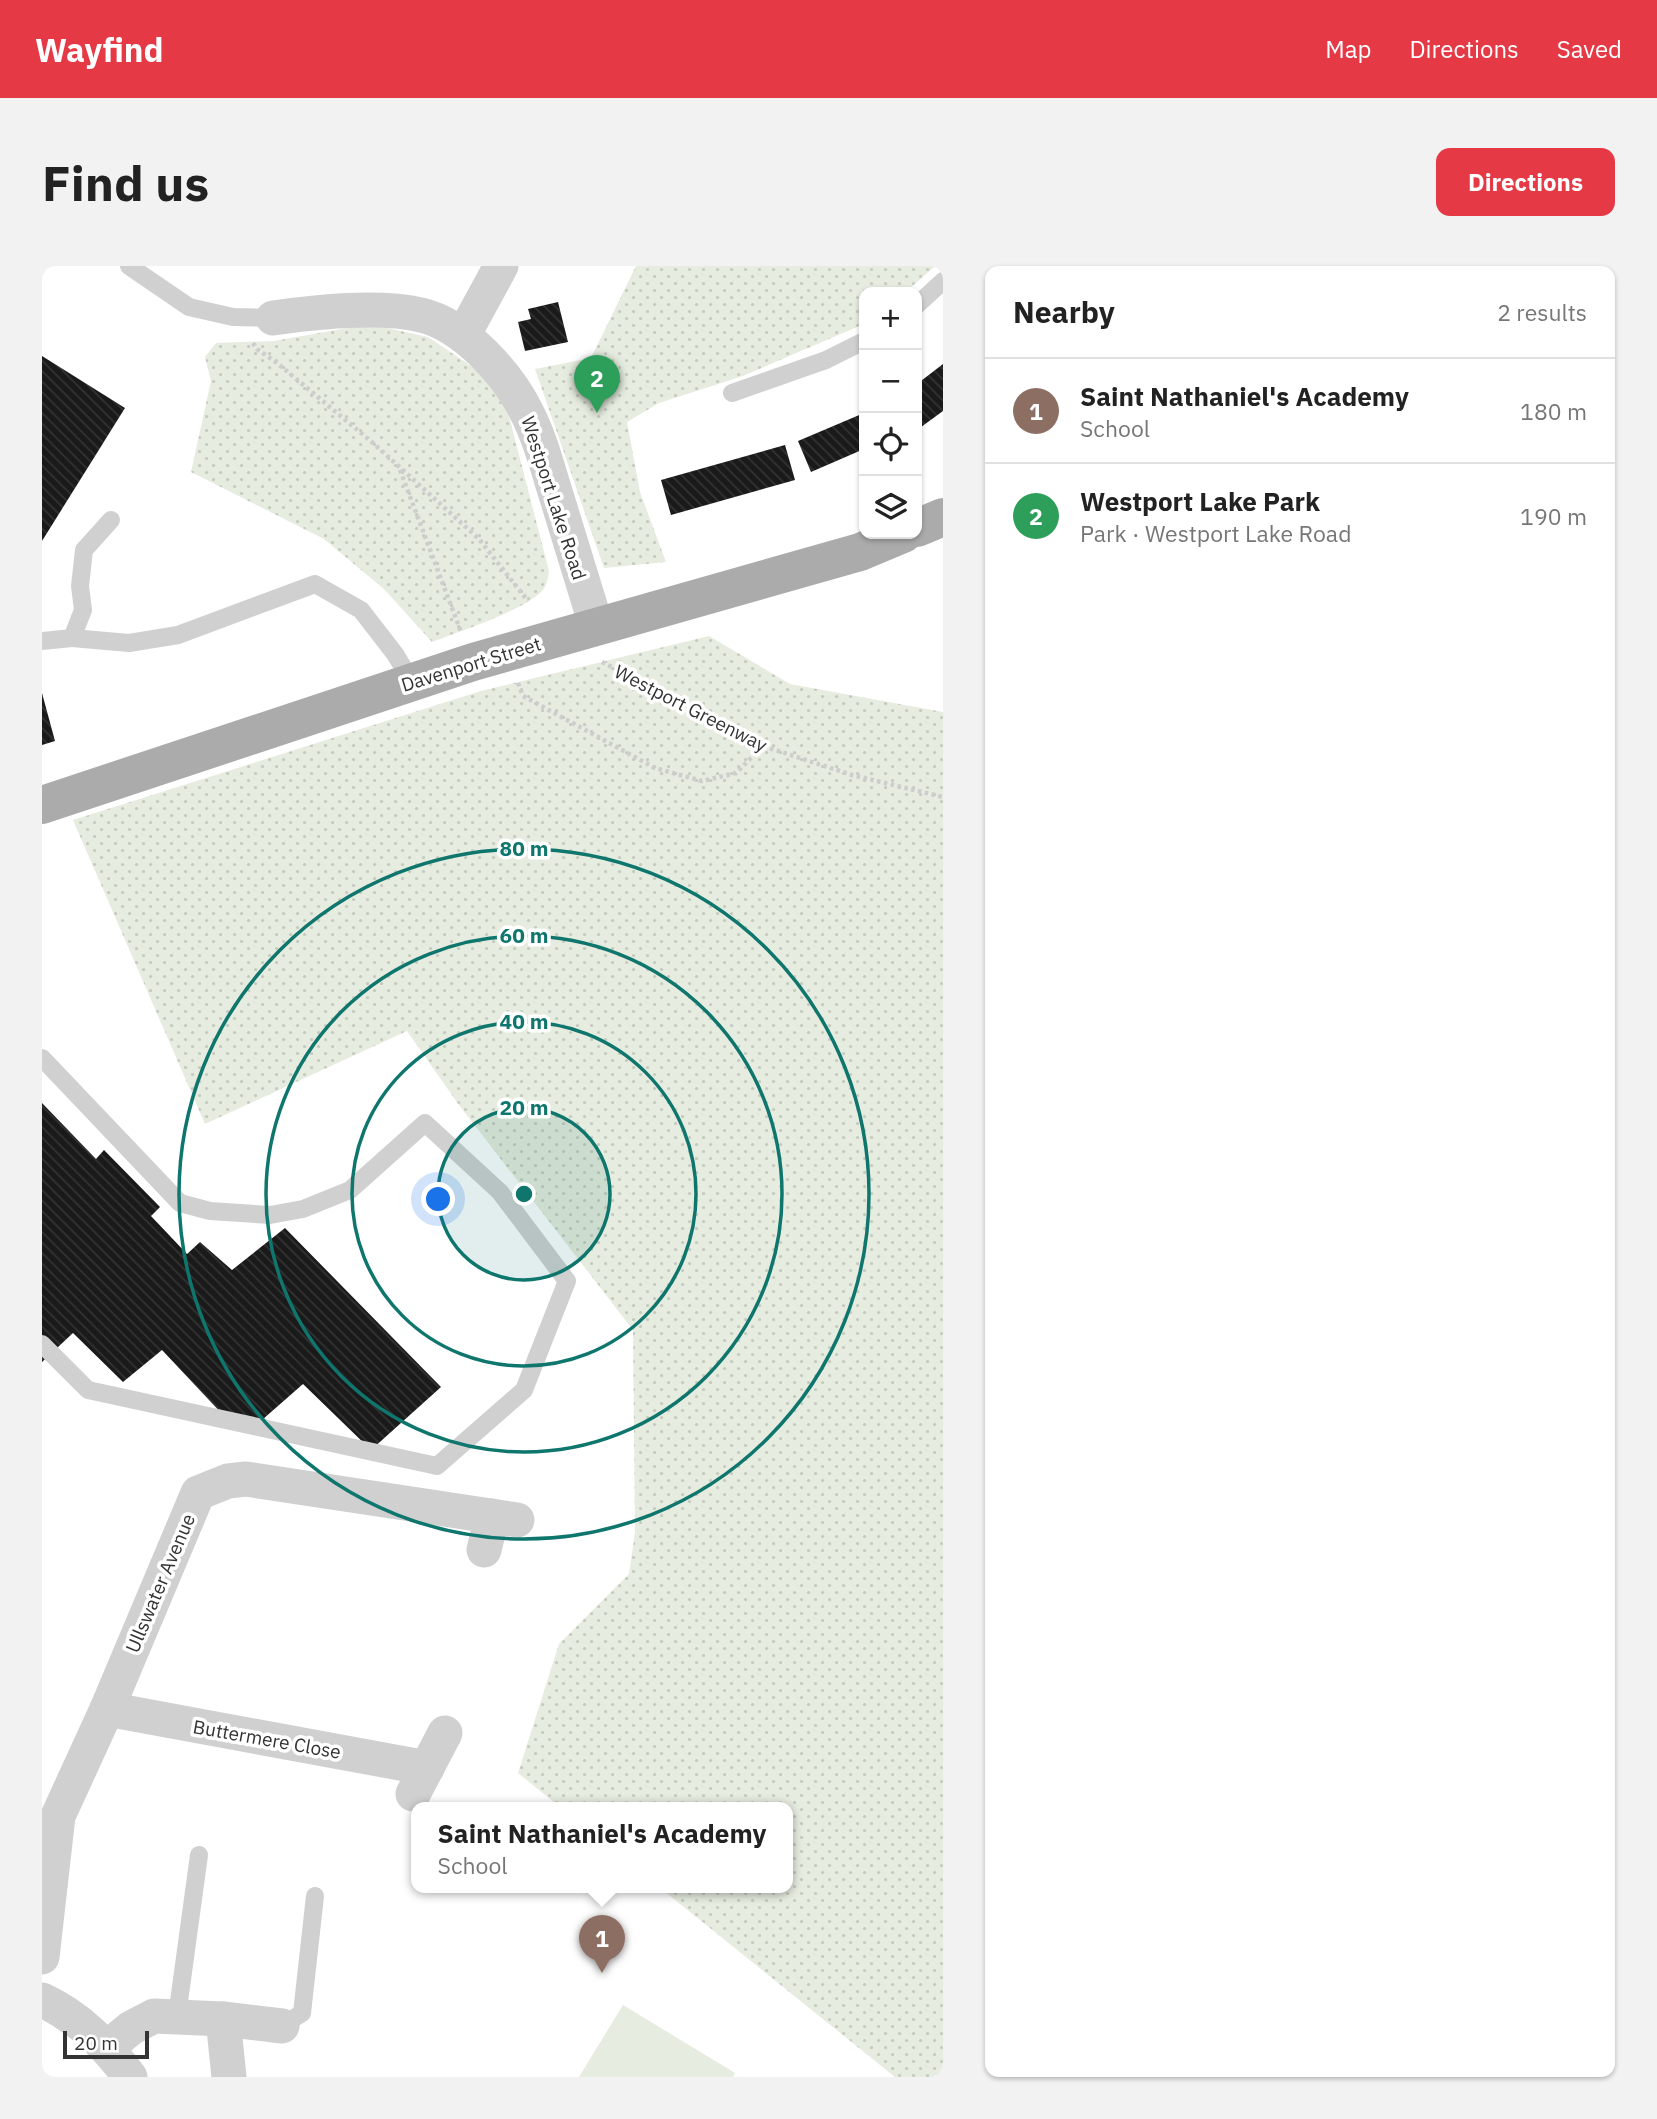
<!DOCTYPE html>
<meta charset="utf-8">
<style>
:root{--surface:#fff;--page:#f2f2f2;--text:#222;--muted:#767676;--line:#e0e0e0;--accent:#e63946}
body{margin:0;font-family:"IBM Plex Sans",sans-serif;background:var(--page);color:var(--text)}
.controls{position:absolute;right:21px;top:21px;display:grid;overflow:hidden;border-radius:14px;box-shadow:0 2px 5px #0004}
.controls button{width:63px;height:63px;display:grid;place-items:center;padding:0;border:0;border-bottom:2px solid var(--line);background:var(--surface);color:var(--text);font:35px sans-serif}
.scale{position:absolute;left:21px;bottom:18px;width:86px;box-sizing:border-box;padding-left:7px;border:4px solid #333;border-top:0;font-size:19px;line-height:24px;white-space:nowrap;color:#333;-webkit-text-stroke:5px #fff;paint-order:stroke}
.you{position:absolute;left:397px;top:934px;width:24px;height:24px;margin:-18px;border:5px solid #fff;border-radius:50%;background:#1a73e8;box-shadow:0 0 0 10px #1a73e833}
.badge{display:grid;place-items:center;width:46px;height:46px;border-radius:50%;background:var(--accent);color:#fff;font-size:23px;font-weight:700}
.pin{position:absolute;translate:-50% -58px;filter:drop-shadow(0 2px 4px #0008)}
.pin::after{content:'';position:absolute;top:37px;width:24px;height:21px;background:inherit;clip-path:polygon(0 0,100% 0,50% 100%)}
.popup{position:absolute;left:369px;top:1536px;width:382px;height:91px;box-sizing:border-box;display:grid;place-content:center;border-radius:14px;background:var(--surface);filter:drop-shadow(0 2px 5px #0005);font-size:23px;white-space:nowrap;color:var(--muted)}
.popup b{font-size:26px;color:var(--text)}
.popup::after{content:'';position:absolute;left:50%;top:100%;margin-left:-14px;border:14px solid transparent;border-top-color:var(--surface)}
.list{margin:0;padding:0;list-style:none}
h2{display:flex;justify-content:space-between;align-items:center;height:91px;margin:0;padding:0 28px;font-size:30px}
h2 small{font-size:23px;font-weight:400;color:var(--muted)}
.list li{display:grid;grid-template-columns:46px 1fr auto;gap:21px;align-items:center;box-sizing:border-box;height:105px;padding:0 28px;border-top:2px solid var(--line)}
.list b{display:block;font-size:26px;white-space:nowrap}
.list p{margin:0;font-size:23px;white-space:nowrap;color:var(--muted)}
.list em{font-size:23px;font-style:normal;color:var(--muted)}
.icon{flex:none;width:38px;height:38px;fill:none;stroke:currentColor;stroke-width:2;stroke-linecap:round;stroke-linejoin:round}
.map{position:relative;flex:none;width:901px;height:1811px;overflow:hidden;border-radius:14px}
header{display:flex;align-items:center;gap:42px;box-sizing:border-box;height:98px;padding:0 35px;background:var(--accent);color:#fff}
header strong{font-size:33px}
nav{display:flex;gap:38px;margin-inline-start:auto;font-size:24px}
.intro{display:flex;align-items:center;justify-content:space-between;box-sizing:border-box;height:168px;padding:0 42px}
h1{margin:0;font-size:49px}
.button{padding:18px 32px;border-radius:14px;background:var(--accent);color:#fff;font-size:24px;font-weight:700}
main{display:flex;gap:42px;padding:0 42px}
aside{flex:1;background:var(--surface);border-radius:14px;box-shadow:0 2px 5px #0004}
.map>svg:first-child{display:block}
.green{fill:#e6ecdf}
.park{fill:url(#park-dots)}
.building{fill:url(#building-back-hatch)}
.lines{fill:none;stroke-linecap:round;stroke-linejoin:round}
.path{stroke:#cdcdcd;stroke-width:4.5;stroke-dasharray:3.5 3.5;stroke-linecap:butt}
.service{stroke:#d0d0d0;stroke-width:18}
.minor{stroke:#d0d0d0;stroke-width:35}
.primary{stroke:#ababab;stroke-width:38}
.ring{fill:none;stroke:#0f766e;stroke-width:3.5}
.labels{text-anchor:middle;stroke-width:7;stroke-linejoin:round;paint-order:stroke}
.street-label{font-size:19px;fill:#333;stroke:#fff}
.centre{fill:#0f766e;stroke:#fff;stroke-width:3.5}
.ring-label{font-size:21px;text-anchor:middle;font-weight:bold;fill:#0f766e;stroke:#fff;stroke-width:7;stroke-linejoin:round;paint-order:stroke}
</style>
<header>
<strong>Wayfind</strong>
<nav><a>Map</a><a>Directions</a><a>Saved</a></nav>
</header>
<div class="intro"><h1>Find us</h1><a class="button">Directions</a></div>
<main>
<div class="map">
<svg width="901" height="1811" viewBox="0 0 901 1811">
<defs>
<pattern id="park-dots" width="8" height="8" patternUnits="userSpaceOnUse" patternTransform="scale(1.75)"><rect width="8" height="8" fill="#e6ecdf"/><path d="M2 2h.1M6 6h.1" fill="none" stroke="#c6cbc0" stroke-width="1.8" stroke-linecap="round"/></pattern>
<pattern id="building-back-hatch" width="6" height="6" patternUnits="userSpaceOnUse" patternTransform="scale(1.75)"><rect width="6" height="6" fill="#1a1a1a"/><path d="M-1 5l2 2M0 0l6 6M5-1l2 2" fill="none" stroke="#333"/></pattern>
</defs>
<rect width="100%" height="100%" fill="#fff"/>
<polygon class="green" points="581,1739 693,1807 691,1811 537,1811"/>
<g class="park">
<polygon points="594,0 893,0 864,26 822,26 822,58 701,110 617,137 585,156 598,226 624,296 562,302 493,103 549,92"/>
<path d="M328,58L386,71L435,104L454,126L467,150L507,305C506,312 505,320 500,325C483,344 415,366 390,376L342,323L282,273L149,206L169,115L163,91L174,77L232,75Z"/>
<polygon points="667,370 748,418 901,446 901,1811 853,1811 617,1621 746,1621 746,1541 518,1541 476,1507 517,1378 587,1308 593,1266 591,1064 417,839 365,765 163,858 31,554 439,425"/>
</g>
<g class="building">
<polygon points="516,36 526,76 483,85 476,56 489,53 486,43"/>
<polygon points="0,90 83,142 0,275"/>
<polygon points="901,98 901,145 875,164 875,118"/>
<polygon points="822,147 822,183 769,206 756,175"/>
<polygon points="743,179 753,214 629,249 619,214"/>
<polygon points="0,427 13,475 0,479"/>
<polygon points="0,837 54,893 62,884 118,941 109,950 145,988 158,976 190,1004 243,962 399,1121 329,1184 261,1118 211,1162 183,1151 120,1084 81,1116 31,1067 0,1096"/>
</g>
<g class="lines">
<g class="path">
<polyline points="211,77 215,83 235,97 331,177 437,273 486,335"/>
<polyline points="358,204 419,366"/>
<polyline points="560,396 721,480 810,509 901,531"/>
<polyline points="476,417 481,430 613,502 660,515 694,507 721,480"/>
</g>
<g class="service">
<polyline points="87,0 147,41 191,51 231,52"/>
<polyline points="875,39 901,15"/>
<polyline points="690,127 784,94 822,75"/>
<polyline points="30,372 87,377 136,369 273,318 319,344 353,388 370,416"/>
<polyline points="0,375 30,372 41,344 38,320 42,284 69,254"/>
<polyline points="0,792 138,937 168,945 228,949 261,943 308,924 383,857 458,926 525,1015 482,1124 395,1200 46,1124 0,1078"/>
<polyline points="135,1750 157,1589"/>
<polyline points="240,1760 260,1747 273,1630"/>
</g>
<g class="minor">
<path d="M231,52C274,46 336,39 379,49C422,59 466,108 485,147C499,174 506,204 515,232C528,275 541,317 554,359"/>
<polyline points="422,68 459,0"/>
<polyline points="442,1284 450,1250"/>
<polyline points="65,1443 385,1502"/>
<polyline points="371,1528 403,1467"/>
<polyline points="0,1691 16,1550 65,1443 156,1227 186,1215 204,1213 475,1254"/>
<path d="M0,1734C37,1751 64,1779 88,1811"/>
<polyline points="181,1753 240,1760"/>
<polyline points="66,1781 89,1762 112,1750 181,1753 187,1811"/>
</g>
<g class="primary">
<polyline points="875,262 901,251"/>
<polyline points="0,539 431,396 818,286 861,268"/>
</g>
</g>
<circle cx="482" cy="928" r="86" fill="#0f766e" fill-opacity=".12"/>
<g class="ring">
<circle cx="482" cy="928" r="86"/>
<circle cx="482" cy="928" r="172"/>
<circle cx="482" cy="928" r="258"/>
<circle cx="482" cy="928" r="345"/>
</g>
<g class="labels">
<g class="street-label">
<text transform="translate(512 232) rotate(72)" y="7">Westport Lake Road</text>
<text transform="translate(429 398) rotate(-17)" y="7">Davenport Street</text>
<text transform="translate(649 442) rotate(27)" y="7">Westport Greenway</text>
<text transform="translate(118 1317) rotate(-67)" y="7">Ullswater Avenue</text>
<text transform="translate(225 1473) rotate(10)" y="7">Buttermere Close</text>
</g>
</g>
<circle cx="482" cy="928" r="10" class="centre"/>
<g class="ring-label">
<text x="482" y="590">80 m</text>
<text x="482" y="677">60 m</text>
<text x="482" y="763">40 m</text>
<text x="482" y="849">20 m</text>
</g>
</svg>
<div class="controls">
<button>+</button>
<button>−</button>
<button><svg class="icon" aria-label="locate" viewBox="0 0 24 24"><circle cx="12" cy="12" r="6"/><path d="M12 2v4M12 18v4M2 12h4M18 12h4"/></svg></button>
<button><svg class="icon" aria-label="layers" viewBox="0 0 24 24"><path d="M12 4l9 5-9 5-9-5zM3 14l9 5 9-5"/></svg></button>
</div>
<div class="scale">20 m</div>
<div class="you"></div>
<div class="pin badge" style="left:560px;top:1707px;background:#8d6e63">1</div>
<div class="popup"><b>Saint Nathaniel's Academy</b>School</div>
<div class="pin badge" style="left:555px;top:147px;background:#2e9e5b">2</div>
</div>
<aside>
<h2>Nearby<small>2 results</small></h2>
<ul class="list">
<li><span class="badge" style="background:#8d6e63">1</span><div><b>Saint Nathaniel's Academy</b><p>School</p></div><em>180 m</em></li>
<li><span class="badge" style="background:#2e9e5b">2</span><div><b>Westport Lake Park</b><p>Park · Westport Lake Road</p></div><em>190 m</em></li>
</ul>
</aside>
</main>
